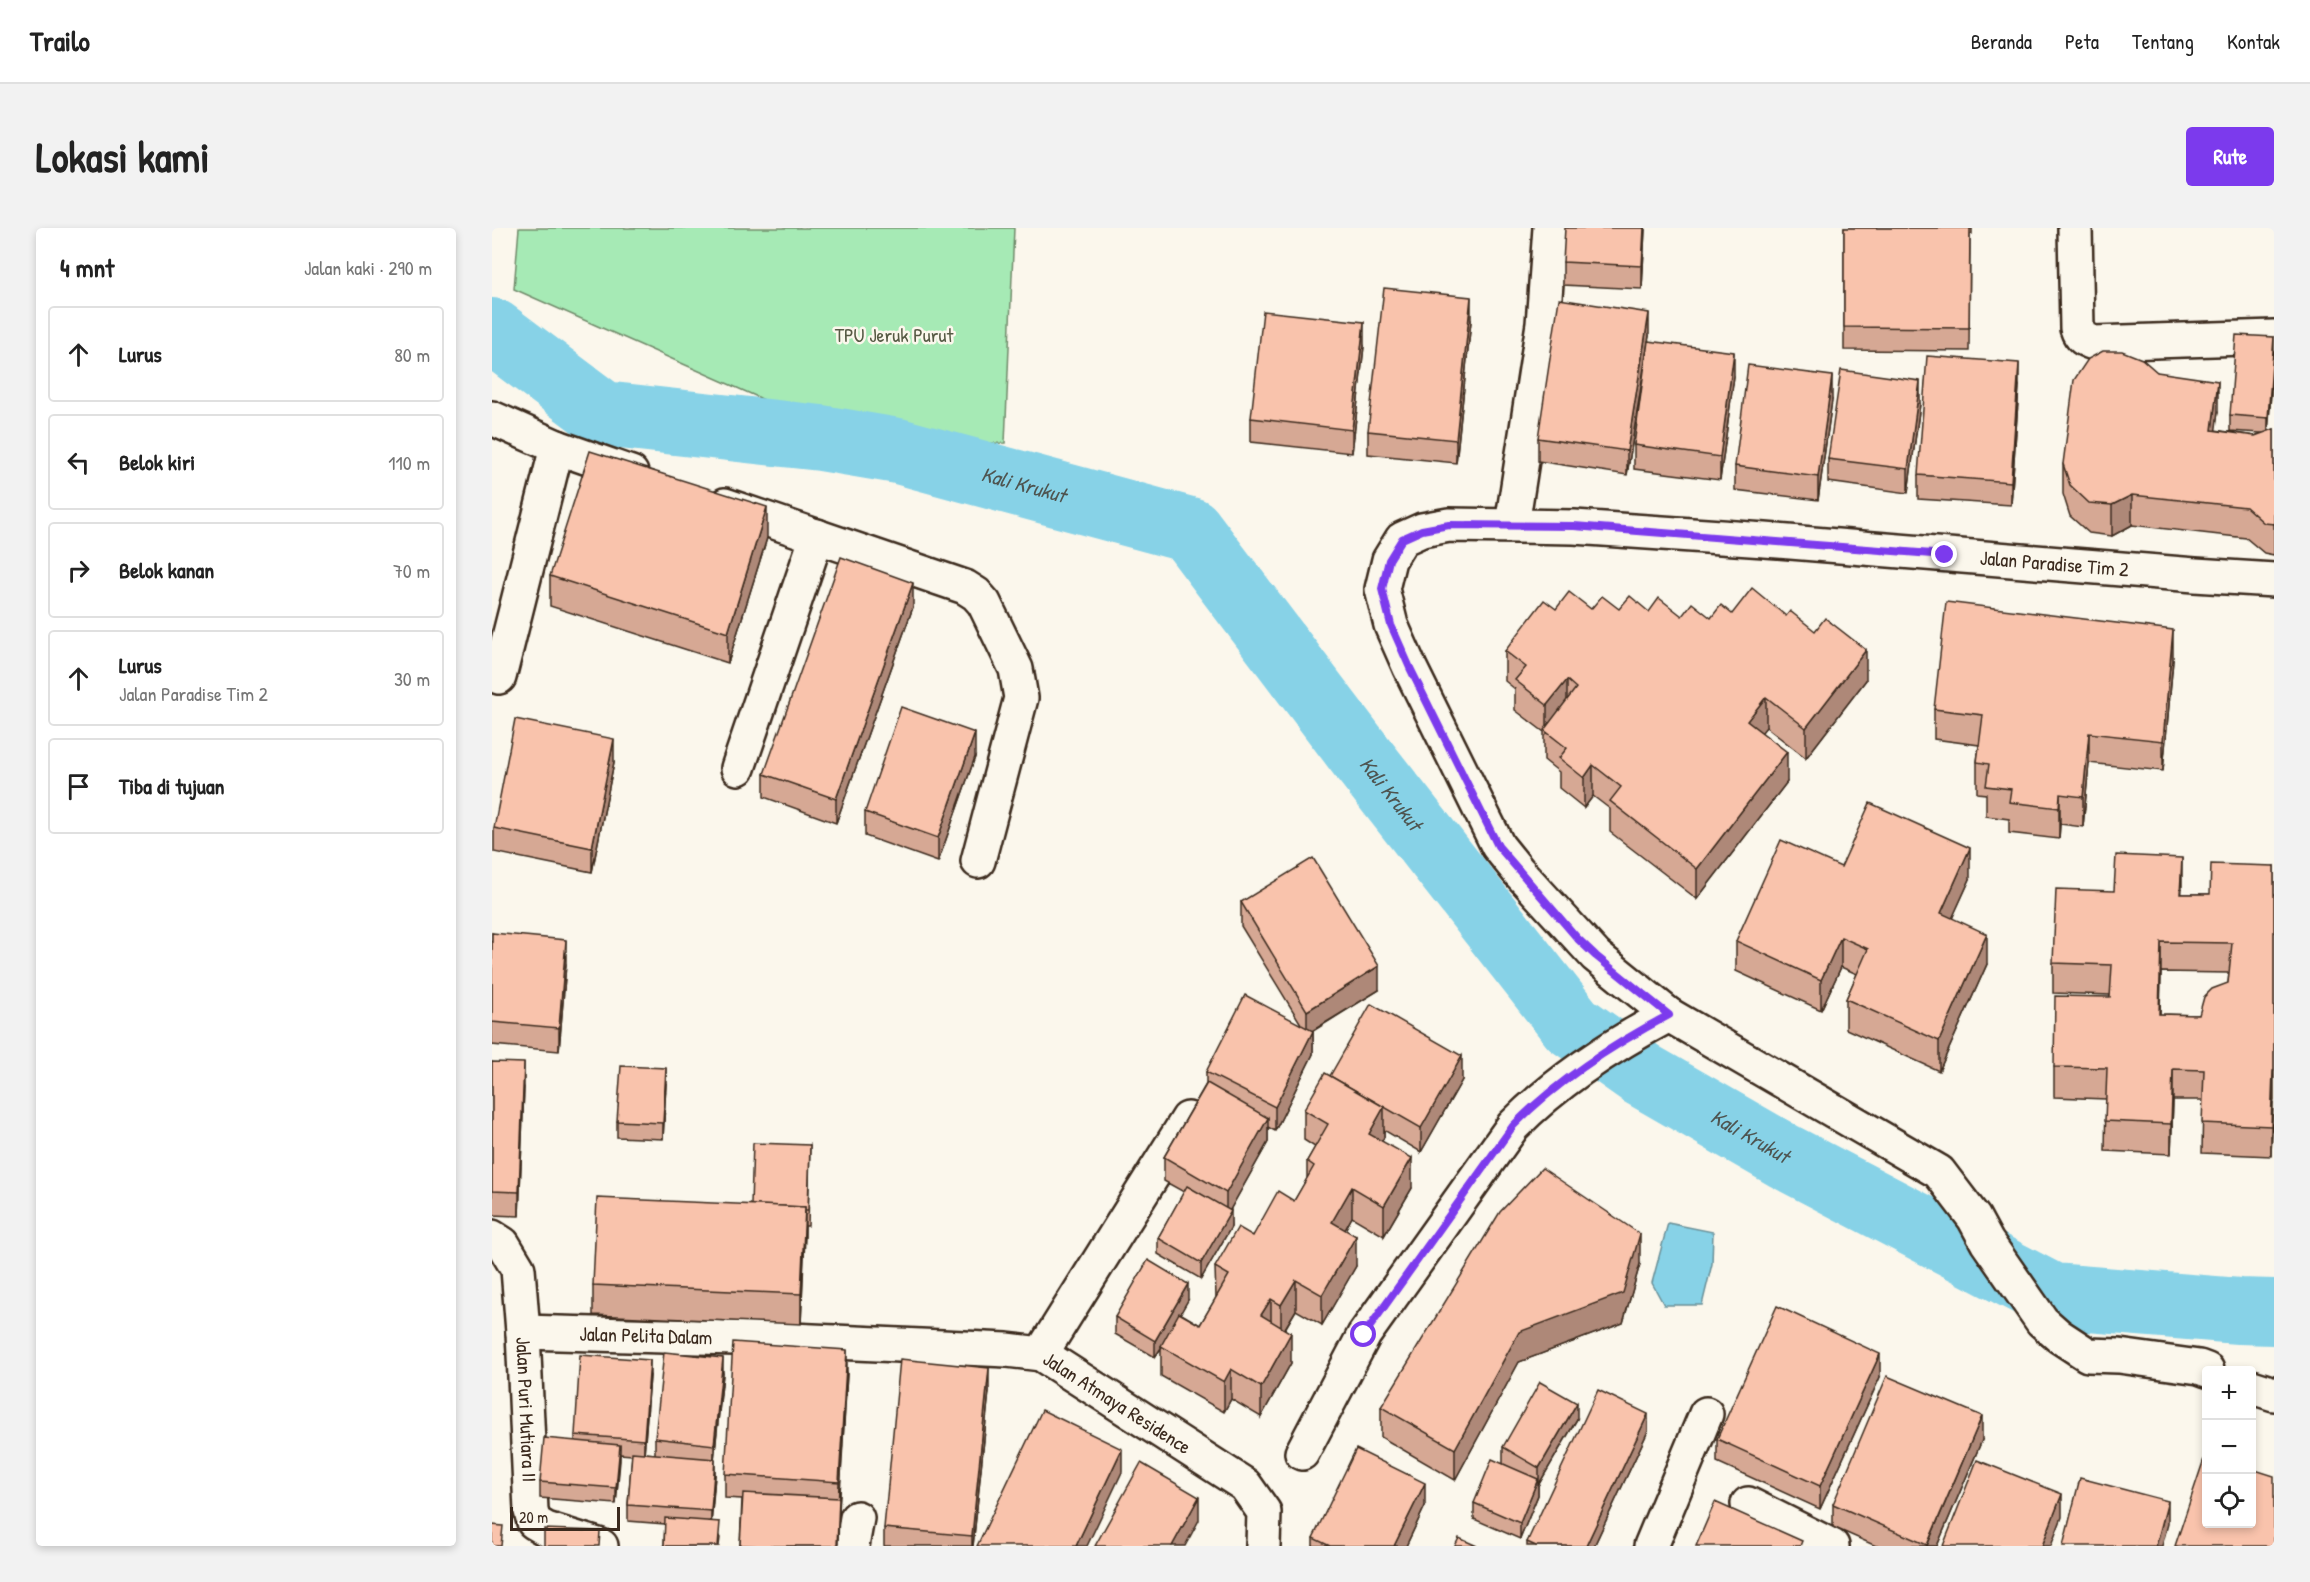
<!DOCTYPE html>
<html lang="id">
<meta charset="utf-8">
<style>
:root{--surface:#fff;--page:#f2f2f2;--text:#222;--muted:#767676;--line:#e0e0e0;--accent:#7c3aed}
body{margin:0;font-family:"Patrick Hand",sans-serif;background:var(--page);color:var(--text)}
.controls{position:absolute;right:18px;bottom:18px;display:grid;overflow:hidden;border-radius:6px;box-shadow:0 3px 9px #0003}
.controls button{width:54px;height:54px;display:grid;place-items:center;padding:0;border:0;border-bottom:2px solid var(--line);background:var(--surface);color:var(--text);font:30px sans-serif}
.scale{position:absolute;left:18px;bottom:15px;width:110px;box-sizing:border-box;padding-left:6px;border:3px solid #3b2a1e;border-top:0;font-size:16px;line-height:21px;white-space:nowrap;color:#3b2a1e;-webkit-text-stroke:4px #fbf7ec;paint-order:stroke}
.stop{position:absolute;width:18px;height:18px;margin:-14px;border:4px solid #7c3aed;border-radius:50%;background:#fff}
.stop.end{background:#7c3aed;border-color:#fff;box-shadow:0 2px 6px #0008}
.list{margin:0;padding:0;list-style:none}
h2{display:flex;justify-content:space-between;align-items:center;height:78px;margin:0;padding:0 24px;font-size:26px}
h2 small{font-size:20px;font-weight:400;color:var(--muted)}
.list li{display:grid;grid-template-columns:39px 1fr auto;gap:18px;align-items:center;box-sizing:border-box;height:96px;margin:0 12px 12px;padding:0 12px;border:2px solid var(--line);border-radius:6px}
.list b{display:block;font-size:22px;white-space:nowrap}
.list p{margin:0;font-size:20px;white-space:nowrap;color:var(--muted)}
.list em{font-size:20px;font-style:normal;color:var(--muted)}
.icon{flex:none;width:33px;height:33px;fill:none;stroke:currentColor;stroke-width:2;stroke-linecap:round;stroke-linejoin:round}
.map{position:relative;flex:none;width:1782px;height:1318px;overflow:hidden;border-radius:6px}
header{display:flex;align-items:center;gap:36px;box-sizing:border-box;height:84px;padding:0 30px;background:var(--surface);border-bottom:2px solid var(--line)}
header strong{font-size:28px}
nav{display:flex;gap:33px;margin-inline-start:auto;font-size:21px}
.intro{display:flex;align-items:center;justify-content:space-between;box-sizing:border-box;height:144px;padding:0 36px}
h1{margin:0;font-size:42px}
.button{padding:15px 27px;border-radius:6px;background:var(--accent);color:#fff;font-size:21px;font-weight:700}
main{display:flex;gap:36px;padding:0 36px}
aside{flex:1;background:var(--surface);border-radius:6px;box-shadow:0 3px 9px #0003}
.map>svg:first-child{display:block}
.green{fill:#a6eab5;stroke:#708a6a;stroke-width:1.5}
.water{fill:#87d2e7;stroke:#698f97;stroke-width:1.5}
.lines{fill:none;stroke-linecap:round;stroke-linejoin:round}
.river{stroke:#87d2e7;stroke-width:66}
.street-casing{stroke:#3b2a1e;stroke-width:38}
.street{stroke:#fbf7ec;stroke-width:33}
.wall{fill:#d6a894;stroke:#3b2a1e;stroke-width:1.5;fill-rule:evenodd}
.shaded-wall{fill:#ae8878;stroke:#3b2a1e;stroke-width:1.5}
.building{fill:#f9c3ac;stroke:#3b2a1e;stroke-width:1.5;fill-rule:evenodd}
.route{stroke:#7c3aed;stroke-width:8}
.labels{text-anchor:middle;stroke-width:5;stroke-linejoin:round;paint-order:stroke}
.park-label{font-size:20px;fill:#565a44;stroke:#fbf7ec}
.street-label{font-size:20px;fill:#3b2a1e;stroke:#fbf7ec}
.water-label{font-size:21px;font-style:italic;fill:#4e5450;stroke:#fbf7ec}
</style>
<header>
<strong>Trailo</strong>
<nav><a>Beranda</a><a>Peta</a><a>Tentang</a><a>Kontak</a></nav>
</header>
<div class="intro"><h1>Lokasi kami</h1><a class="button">Rute</a></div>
<main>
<aside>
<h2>4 mnt<small>Jalan kaki · 290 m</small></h2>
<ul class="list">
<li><svg class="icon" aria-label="ahead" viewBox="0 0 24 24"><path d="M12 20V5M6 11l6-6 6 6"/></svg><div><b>Lurus</b></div><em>80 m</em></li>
<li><svg class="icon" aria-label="left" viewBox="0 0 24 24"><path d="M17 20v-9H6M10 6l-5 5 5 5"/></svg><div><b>Belok kiri</b></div><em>110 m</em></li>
<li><svg class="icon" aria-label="right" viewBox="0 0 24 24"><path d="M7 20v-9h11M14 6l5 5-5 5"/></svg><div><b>Belok kanan</b></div><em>70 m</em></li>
<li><svg class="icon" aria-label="ahead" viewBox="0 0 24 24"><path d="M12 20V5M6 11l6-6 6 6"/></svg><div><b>Lurus</b><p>Jalan Paradise Tim 2</p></div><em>30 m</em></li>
<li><svg class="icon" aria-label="arrive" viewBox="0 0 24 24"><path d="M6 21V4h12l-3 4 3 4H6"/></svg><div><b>Tiba di tujuan</b></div></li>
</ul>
</aside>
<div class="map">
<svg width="1782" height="1318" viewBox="0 0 1782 1318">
<rect width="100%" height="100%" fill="#fbf7ec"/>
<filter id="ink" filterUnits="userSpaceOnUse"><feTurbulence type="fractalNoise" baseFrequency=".0167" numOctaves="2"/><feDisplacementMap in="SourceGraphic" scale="12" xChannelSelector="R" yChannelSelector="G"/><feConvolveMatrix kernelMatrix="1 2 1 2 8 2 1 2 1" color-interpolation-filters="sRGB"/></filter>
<g filter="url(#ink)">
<polygon class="green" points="27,0 522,0 513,215 374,217 22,61"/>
<polygon class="water" points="1176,995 1221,1004 1220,1036 1210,1077 1172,1077 1160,1055"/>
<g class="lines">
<path class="river" id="s1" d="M0,103L111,186L329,210L406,223L698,302L872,532L1080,797L1151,847L1292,928L1560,1068L1747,1083L1782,1084"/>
<g class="street-casing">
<g id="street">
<path d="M1583,0L1585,100C1588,110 1593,112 1602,115L1782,109"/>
<polyline points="0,190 65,219 139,245"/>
<polyline points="233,277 473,359 484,366 492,375 524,441 529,470 486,633"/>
<polyline points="1020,297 1051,96 1058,0"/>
<polyline points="7,449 65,219"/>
<polyline points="246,540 325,308"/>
<path id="s2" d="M0,1009L11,1016L26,1041L31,1104L39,1283L42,1294L54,1301L109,1318"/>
<path id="s3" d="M31,1104L278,1111L515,1122L549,1126L753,1257L772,1284L771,1318"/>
<polyline points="549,1126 696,891"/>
<path id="s4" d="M1715,1142L1707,1139L1627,1128L1596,1127L1567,1108L1550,1093L1495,1014L1482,990L1447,944L1177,787L1104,728L1027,644L1006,618L918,440L899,397L890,361L897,332L910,311L930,302L957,297L1082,299L1273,312L1703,347L1782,352"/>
<polyline points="1760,1159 1782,1166"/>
<path d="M810,1225L872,1107L1021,898C1065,853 1122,816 1177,787"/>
<polyline points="1256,1276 1340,1318"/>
<polyline points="360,1318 365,1290"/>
<polyline points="1159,1318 1214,1186"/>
</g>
</g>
<use href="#street" class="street"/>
</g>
<g class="wall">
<polygon points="1153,0 1150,61 1071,57 1071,34"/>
<polygon points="1352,0 1480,0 1480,6 1478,6 1477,123 1352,122"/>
<polygon points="979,93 964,235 876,226 876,203"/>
<polygon points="1157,108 1156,113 1242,148 1228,252 1142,241 1142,217 1156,116 1135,247 1046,233 1046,210"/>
<polygon points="872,118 860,225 759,214 759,190"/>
<polygon points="1782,125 1776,203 1782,201 1782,327 1772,325 1754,310 1640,297 1620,308 1597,305 1578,288 1571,266 1571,236 1665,144 1726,183 1723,202 1763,208 1769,205 1738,203 1738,187"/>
<polygon points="1527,158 1519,277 1426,271 1426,247"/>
<polygon points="1340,172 1326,272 1243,262 1243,238"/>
<polygon points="1428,176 1416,265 1336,254 1336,231"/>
<polygon points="275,310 236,435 58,378 58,348"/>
<polygon points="421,379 344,595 272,569 272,546"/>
<polygon points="1064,381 1127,381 1190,388 1219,390 1240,386 1374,452 1314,530 1274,499 1269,504 1295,554 1205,671 1118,604 1118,581 1101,568 1092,580 1067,560 1067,544 1052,532 1052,504 1023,482 1023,461 1013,453 1013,423"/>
<polygon points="1681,432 1671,543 1597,535 1591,599 1568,596 1567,611 1517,605 1517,591 1494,588 1494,566 1485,565 1485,534 1487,517 1442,511 1442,481"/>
<polygon points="483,529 446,634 373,608 373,584"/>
<polygon points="122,534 100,644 2,624 2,600"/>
<path d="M1782,638V873H1781L1779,928L1710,925L1711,872H1681L1679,926L1613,923L1614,871L1562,869V839L1618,769V767L1561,765V735L1690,666H1718ZM1669,744L1737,745L1736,755L1707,787L1668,786Z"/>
<polygon points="1478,651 1460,690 1495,736 1447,843 1354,801 1354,771 1365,746 1349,739 1329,782 1244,743 1244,713"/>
<polygon points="749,674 887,762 821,803 821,826 783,903 776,899 776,914 738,982 739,999 709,1051 666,1026 666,1010 692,964 672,953 672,929 714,856 714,844 809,796 749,698"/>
<polygon points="0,705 74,736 67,823 0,817"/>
<polygon points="0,834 32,859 27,988 0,987"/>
<polygon points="838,848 970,852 929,924 892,902 892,909 890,913 920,960 892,1008 860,989 853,1002 864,1038 830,1097 804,1082 793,1101 799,1135 769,1189 739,1171 732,1184 669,1148 669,1120 663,1129 623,1106 623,1089 696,1072 688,1085 708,1097 724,1070 723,1039 802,973 815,951 815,933 823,919 812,912 812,882"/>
<polygon points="174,856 171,911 125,909 125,893"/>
<polygon points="318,917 316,998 313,998 309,1096 101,1087 101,1057 259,977"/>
<polygon points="1148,1036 1131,1095 1027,1134 963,1252 889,1209 889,1179"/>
<polygon points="355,1145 347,1277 346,1318 248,1318 250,1271 233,1270 233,1246"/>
<polygon points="231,1146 222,1231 223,1247 219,1294 228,1310 227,1318 172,1318 173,1296 136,1293 136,1277 140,1227 128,1226 124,1276 48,1270 48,1254 83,1213 83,1207 158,1148 152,1225 163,1226 163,1210"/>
<polygon points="1388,1149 1328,1281 1225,1234 1225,1211"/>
<polygon points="497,1163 481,1318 392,1318 392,1300"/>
<polygon points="1085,1191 1047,1256 1046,1256 1046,1267 1028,1311 982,1291 982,1275 1015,1238 1011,1236 1011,1219"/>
<polygon points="1156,1203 1102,1318 1035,1318 1035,1314"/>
<polygon points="1490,1212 1445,1318 1384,1318 1341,1299 1341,1276"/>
<polygon points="933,1278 914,1318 821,1318 821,1310"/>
</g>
<g class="shaded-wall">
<polygon points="1152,0 1153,0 1150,61 1150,38"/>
<polygon points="979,69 979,93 964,235 964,212"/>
<polygon points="1157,85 1157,108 1135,247 1135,223"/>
<polygon points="872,94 872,118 860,225 860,202"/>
<polygon points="1782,109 1782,125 1776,206 1776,190"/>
<polygon points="1242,124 1242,148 1228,252 1228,229"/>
<polygon points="1527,135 1527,158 1519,277 1519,254"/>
<polygon points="1340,148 1340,172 1326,272 1326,249"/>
<polygon points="1428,153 1428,176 1416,265 1416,241"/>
<polygon points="1726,153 1726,183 1720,232 1720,202"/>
<polygon points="1640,267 1640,297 1620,308 1620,277"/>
<polygon points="275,279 275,310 236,435 236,405"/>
<polygon points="421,355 421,379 344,595 344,571"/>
<polygon points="1681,402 1681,432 1671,543 1671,513"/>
<polygon points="1374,422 1374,452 1314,530 1314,500"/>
<polygon points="1075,452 1075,482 1055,505 1055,477"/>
<polygon points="1274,469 1274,499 1255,523 1255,493"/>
<polygon points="483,505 483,529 446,634 446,610"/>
<polygon points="1597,505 1597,535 1591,599 1591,569"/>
<polygon points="122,511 122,534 100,644 100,620"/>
<polygon points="1295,524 1295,554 1205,671 1205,641"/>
<polygon points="1101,537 1101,568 1092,580 1092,550"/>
<polygon points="1568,566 1568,596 1567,611 1567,580"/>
<polygon points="1478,620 1478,651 1449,715 1449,685"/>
<polygon points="1690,630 1690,660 1688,696 1688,666"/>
<polygon points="1495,706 1495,736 1447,843 1447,813"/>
<polygon points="1349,709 1349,739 1329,782 1329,752"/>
<polygon points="74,712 74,736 67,823 67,800"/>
<polygon points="1669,714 1669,744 1667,816 1667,786"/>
<polygon points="887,738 887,762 815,806 815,783"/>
<polygon points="821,803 821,826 783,903 783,879"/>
<polygon points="970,828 970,852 929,924 929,900"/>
<polygon points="32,835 32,859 27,988 27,964"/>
<polygon points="174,840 174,856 171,911 171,895"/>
<polygon points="1681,841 1681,872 1679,926 1679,896"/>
<polygon points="1781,843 1781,873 1779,928 1779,898"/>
<polygon points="892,879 892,909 877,936 877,906"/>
<polygon points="776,890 776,914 734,989 734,965"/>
<polygon points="920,930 920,960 892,1008 892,978"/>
<polygon points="860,959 860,989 840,1025 840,994"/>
<polygon points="313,979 313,1009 309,1096 309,1066"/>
<polygon points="739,983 739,999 709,1051 709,1035"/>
<polygon points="1148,1006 1148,1036 1131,1095 1027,1134 963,1252 963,1221 1027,1104"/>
<polygon points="864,1008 864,1038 830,1097 830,1067"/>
<polygon points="804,1052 804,1082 789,1107 789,1077"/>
<polygon points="696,1056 696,1072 670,1118 669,1118 669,1120 663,1129 663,1113"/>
<polygon points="779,1071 779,1101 769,1087"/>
<polygon points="799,1105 799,1135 769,1189 769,1159"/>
<polygon points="355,1122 355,1145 345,1318 347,1254"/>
<polygon points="1388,1126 1388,1149 1328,1281 1328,1258"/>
<polygon points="231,1130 231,1146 222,1233 222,1217"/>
<polygon points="158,1132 158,1148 152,1228 152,1212"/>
<polygon points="497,1140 497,1163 481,1318 480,1318 480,1308"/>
<polygon points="739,1141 739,1171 732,1184 732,1154"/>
<polygon points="1085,1175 1085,1191 1047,1256 1047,1240"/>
<polygon points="1156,1186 1156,1203 1102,1318 1094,1318"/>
<polygon points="1490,1188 1490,1212 1445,1318 1435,1318"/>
<polygon points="128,1217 128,1233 124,1276 124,1260"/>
<polygon points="630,1221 630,1244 595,1318 584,1318"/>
<polygon points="223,1231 223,1247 219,1299 219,1283"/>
<polygon points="1046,1251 1046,1267 1028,1311 1028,1295"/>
<polygon points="933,1255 933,1278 914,1318 902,1318"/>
<polygon points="1570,1266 1570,1289 1559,1318 1550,1318"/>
<polygon points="707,1269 707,1292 693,1318 680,1318"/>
<polygon points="1676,1273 1676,1296 1670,1318 1664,1318"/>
</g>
<g class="building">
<polygon points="1073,0 1152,0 1150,38 1071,34"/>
<polygon points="1352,0 1478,0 1477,100 1352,99"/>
<polygon points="892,60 979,69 964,212 876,203"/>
<polygon points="1067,71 1157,85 1135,223 1046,210"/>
<polygon points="771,83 872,94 860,202 759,190"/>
<polygon points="1744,107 1782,109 1776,190 1738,187"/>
<polygon points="1156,113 1242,124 1228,229 1142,217"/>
<polygon points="1611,123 1630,123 1650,131 1665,144 1726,153 1720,202 1763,208 1782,201 1782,296 1772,295 1754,279 1640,267 1620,277 1597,275 1578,257 1571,236 1582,152 1596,131"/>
<polygon points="1435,128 1527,135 1519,254 1426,247"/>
<polygon points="1256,137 1340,148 1326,249 1243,238"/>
<polygon points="1349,142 1428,153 1416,241 1336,231"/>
<polygon points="98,223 275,279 236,405 58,348"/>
<polygon points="349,329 421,355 344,571 272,546"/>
<polygon points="1260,360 1294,388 1298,383 1323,403 1333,390 1374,422 1314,500 1274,469 1255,493 1295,524 1205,641 1118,573 1129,559 1101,537 1092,550 1067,530 1075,520 1052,502 1084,460 1075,452 1055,477 1023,452 1034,439 1013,423 1052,372 1064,381 1077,364 1099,381 1110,368 1127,381 1138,368 1157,384 1167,370 1190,388 1200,375 1219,390 1229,377 1240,386"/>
<polygon points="1454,374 1681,402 1671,513 1597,505 1591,569 1568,566 1567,580 1517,574 1519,561 1494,558 1497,536 1485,534 1491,487 1442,481"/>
<polygon points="409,479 483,505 446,610 373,584"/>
<polygon points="23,491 122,511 100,620 2,600"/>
<polygon points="1378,575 1478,620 1449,685 1495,706 1447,813 1354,771 1376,721 1349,709 1329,752 1244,713 1289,612 1349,639"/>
<path d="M1624,627L1690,630L1688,666H1718L1719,636L1782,638V843H1781L1779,898L1710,895L1712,842L1681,841L1679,896L1613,893L1615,840L1562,839L1563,768L1618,769L1620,737L1561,735L1564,661L1622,663ZM1669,714L1740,715L1736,755L1720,761L1712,769L1707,787L1667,786Z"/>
<polygon points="821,630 887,738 815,783 749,674"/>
<polygon points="0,705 74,712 67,800 0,794"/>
<polygon points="753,767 821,803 783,879 714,844"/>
<polygon points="879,776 970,828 929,900 838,848"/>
<polygon points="0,834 32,835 27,964 0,963"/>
<polygon points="129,838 174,840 171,895 125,893"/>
<polygon points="833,845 892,879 877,906 920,930 892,978 860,959 840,994 864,1008 830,1067 804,1052 789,1077 779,1071 769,1087 799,1105 769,1159 739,1141 732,1154 669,1118 687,1085 708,1097 737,1047 723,1039 746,999 761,1008 786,963 802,973 822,938 815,933 836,896 812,882"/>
<polygon points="715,855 776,890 734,965 672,929"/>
<polygon points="261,915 318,917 316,982 313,982 313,979 259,977"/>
<polygon points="1050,940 1148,1006 1131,1065 1027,1104 963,1221 889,1179 1008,984"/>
<polygon points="695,958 739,983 709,1035 666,1010"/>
<polygon points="105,970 313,979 309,1066 101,1057"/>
<polygon points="656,1032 696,1056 663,1113 623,1089"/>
<polygon points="1285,1078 1388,1126 1328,1258 1225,1211"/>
<polygon points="241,1114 355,1122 347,1254 233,1246"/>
<polygon points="172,1124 231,1130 222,1217 163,1210"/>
<polygon points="88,1127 158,1132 152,1212 83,1207"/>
<polygon points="408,1131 497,1140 480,1308 392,1300"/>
<polygon points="1395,1148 1490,1188 1435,1317 1341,1276"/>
<polygon points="1048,1154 1085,1175 1047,1240 1011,1219"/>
<polygon points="1106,1162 1156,1186 1094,1318 1044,1318 1035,1314"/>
<polygon points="550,1182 630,1221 584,1318 485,1318"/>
<polygon points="52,1210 128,1217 124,1260 48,1254"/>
<polygon points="864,1221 933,1255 902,1318 838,1318 821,1310"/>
<polygon points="140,1224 223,1231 219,1283 136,1277"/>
<polygon points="1714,1225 1714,1296 1760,1296 1760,1241 1782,1248 1782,1318 1683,1318"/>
<polygon points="1000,1231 1046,1251 1028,1295 982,1275"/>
<polygon points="1485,1232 1570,1266 1550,1318 1451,1318"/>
<polygon points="649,1235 707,1269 680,1318 603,1318"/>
<polygon points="1588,1250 1676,1273 1664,1318 1571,1318"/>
<polygon points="251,1265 347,1270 345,1318 271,1318 248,1317"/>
<polygon points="1223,1274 1310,1313 1308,1318 1204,1318"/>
<polygon points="173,1290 228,1294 226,1318 172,1318"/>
<polygon points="0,1297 11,1298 9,1318 0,1318"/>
<polygon points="52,1301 108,1303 107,1318 52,1318"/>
<polygon points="967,1310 985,1318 963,1318"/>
</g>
</g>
<g class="lines" filter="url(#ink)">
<path class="route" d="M872,1107L1021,898C1065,853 1122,816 1177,787L1104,728L1086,711L1006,618L918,440L899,397L890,361L897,332L910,311L930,302L957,297L1082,298L1453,327"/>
</g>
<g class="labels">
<g class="park-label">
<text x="402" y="114">TPU Jeruk Purut</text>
</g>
<g class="street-label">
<text dy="7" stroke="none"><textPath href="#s4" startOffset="1906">Jalan Paradise Tim 2</textPath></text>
<text dy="7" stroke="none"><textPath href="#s3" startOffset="123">Jalan Pelita Dalam</textPath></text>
<text dy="7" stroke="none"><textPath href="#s3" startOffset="609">Jalan Atmaya Residence</textPath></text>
<text dy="7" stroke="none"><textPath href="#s2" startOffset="183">Jalan Puri Mutiara II</textPath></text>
</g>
<g class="water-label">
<text dy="7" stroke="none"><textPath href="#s1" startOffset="566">Kali Krukut</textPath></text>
<text dy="7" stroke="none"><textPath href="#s1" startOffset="1070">Kali Krukut</textPath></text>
<text dy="7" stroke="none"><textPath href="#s1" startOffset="1574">Kali Krukut</textPath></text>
</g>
</g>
</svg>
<div class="controls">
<button>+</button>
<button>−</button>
<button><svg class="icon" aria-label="locate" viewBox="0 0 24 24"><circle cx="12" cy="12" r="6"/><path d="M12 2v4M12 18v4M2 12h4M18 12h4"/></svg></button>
</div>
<div class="scale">20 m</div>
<div class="stop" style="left:872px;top:1107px"></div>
<div class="stop end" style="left:1453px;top:327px"></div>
</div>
</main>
